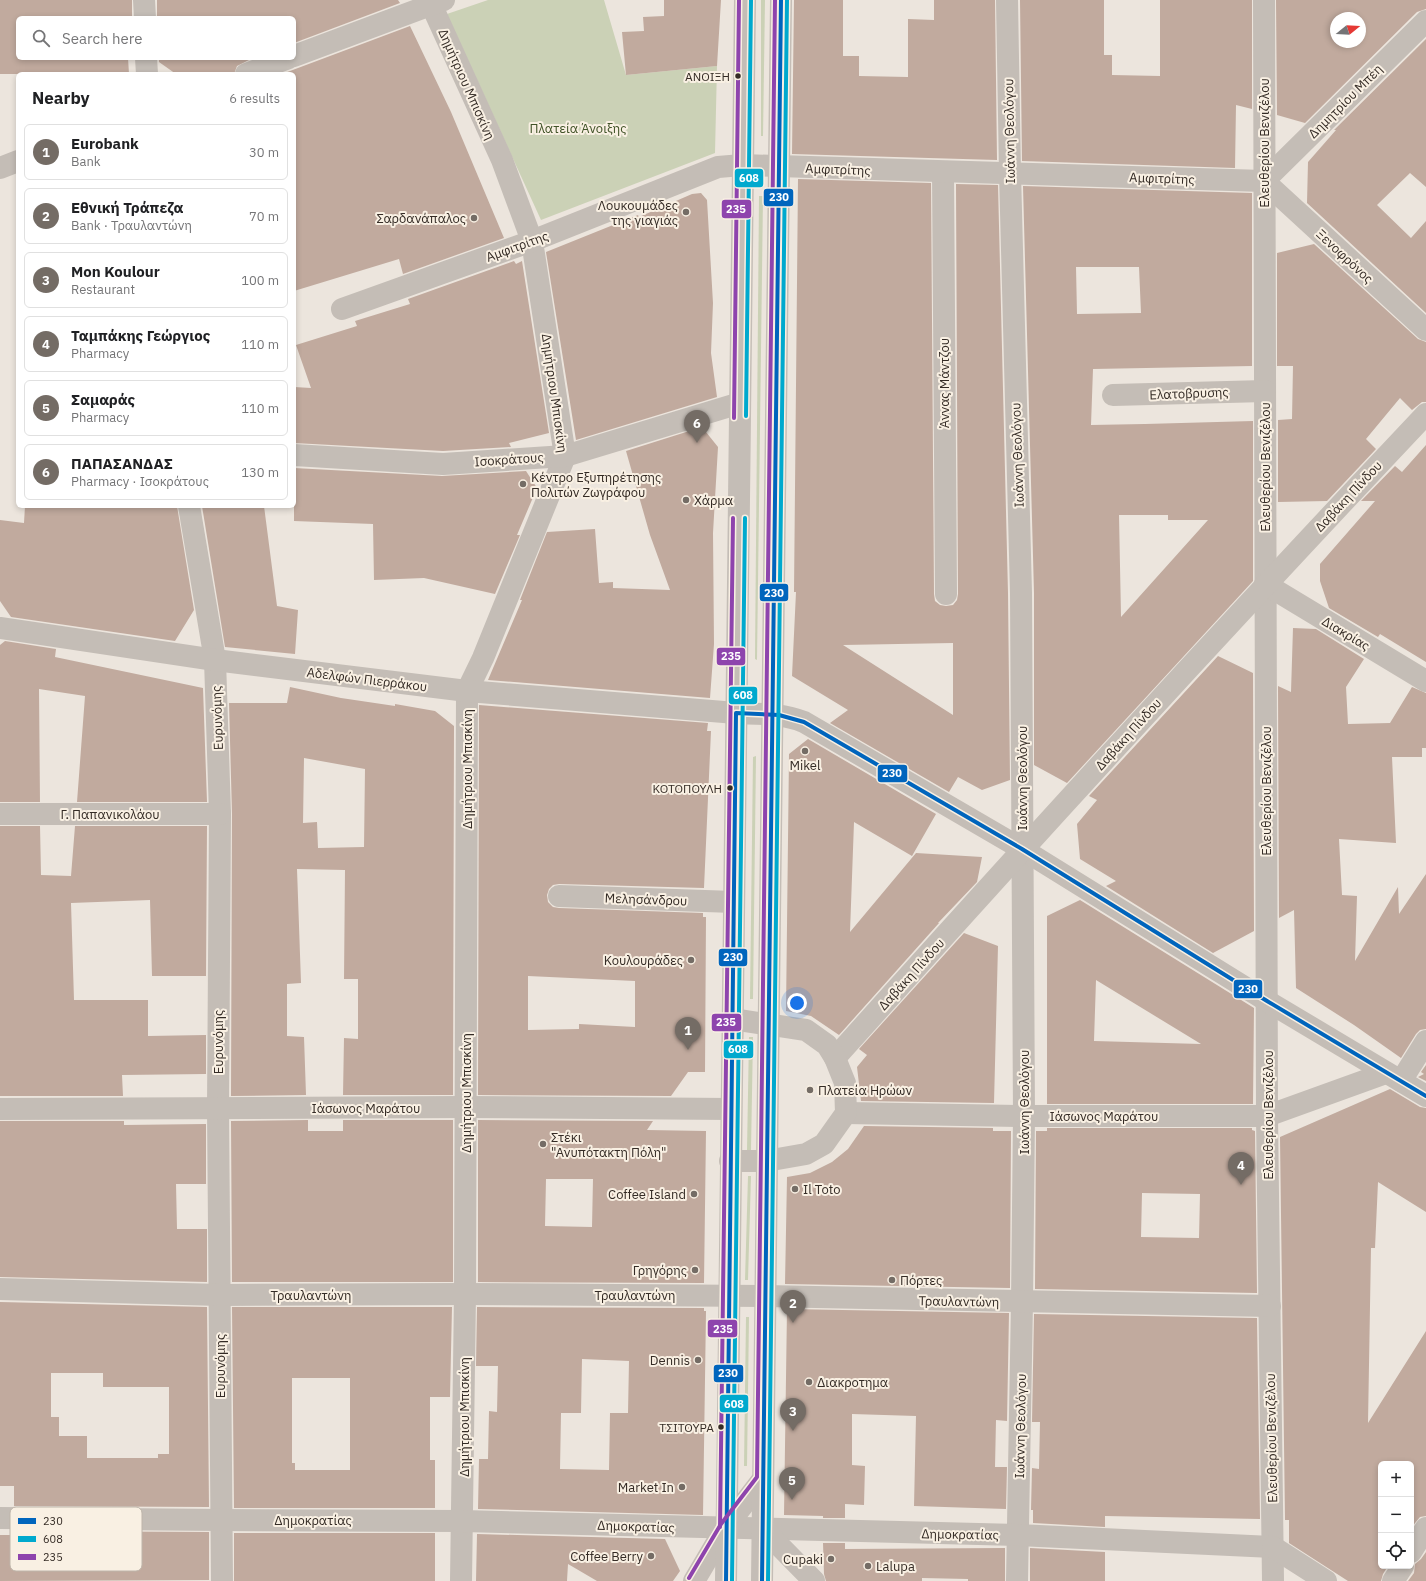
<!DOCTYPE html>
<meta charset="utf-8">
<style>
:root{--surface:#fff;--page:#f6f6f6;--text:#202124;--muted:#757577;--line:#e0e0e0;--accent:#746c65}
body{margin:0;font-family:"IBM Plex Sans",sans-serif;background:var(--page);color:var(--text)}
.controls{position:absolute;right:12px;bottom:12px;display:grid;overflow:hidden;border-radius:6px;box-shadow:0 2px 6px #0003}
.controls button{width:36px;height:36px;display:grid;place-items:center;padding:0;border:0;border-bottom:1px solid var(--line);background:var(--surface);color:var(--text);font:20px sans-serif}
.compass{position:absolute;left:1330px;top:12px;width:36px;height:36px;border-radius:50%;background:var(--surface);box-shadow:0 2px 6px #0003;rotate:72deg}
.you{position:absolute;left:797px;top:1003px;width:14px;height:14px;margin:-10px;border:3px solid #fff;border-radius:50%;background:#1a73e8;box-shadow:0 0 0 6px #1a73e833}
.badge{display:grid;place-items:center;width:26px;height:26px;border-radius:50%;background:var(--accent);color:#fff;font-size:13px;font-weight:700}
.pin{position:absolute;translate:-50% -33px;filter:drop-shadow(0 1px 2px #0008)}
.pin::after{content:'';position:absolute;top:21px;width:14px;height:12px;background:inherit;clip-path:polygon(0 0,100% 0,50% 100%)}
.list{margin:0;padding:0;list-style:none}
h2{display:flex;justify-content:space-between;align-items:center;height:52px;margin:0;padding:0 16px;font-size:17px}
h2 small{font-size:13px;font-weight:400;color:var(--muted)}
.list li{display:grid;grid-template-columns:26px 1fr auto;gap:12px;align-items:center;box-sizing:border-box;height:56px;margin:0 8px 8px;padding:0 8px;border:1px solid var(--line);border-radius:6px}
.list b{display:block;font-size:15px;white-space:nowrap}
.list p{margin:0;font-size:13px;white-space:nowrap;color:var(--muted)}
.list em{font-size:13px;font-style:normal;color:var(--muted)}
.icon{flex:none;width:22px;height:22px;fill:none;stroke:currentColor;stroke-width:2;stroke-linecap:round;stroke-linejoin:round}
.map{position:relative;flex:none;width:1426px;height:1581px;overflow:hidden}
.search{position:absolute;background:var(--surface);box-shadow:0 2px 6px #0003;left:16px;top:16px;width:280px;height:44px;display:flex;align-items:center;gap:10px;box-sizing:border-box;padding:0 14px;border-radius:6px;color:var(--muted);font-size:15px}
.panel{position:absolute;background:var(--surface);box-shadow:0 2px 6px #0003;left:16px;top:72px;width:280px;height:436px;border-radius:6px}
.map>svg:first-child{display:block}
.green{fill:#cbd1b6}
.building{fill:#c1aa9e;fill-rule:evenodd}
.lines{fill:none;stroke-linecap:round;stroke-linejoin:round}
.minor{stroke:#c4bdb6;stroke-width:22}
.bus-1-casing{stroke:#f9f0e3;stroke-width:7}
.bus-2-casing{stroke:#f9f0e3;stroke-width:7}
.bus-3-casing{stroke:#f9f0e3;stroke-width:7}
.bus-1{stroke:#0065bd;stroke-width:4}
.bus-2{stroke:#00a9ce;stroke-width:4}
.bus-3{stroke:#8e44ad;stroke-width:4}
.bus-dot{fill:#342b25;stroke:#f9f0e3;stroke-width:1.5}
.poi-dot{fill:#746c65;stroke:#f9f0e3;stroke-width:1.5}
.labels{text-anchor:middle;stroke-width:4;stroke-linejoin:round;paint-order:stroke}
.bus-label{font-size:12px;fill:#342b25;stroke:#f9f0e3;text-anchor:end}
.street-label{font-size:13px;fill:#342b25;stroke:#f9f0e3}
.park-label{font-size:13px;fill:#415328;stroke:#f9f0e3}
.poi-label{font-size:13px;fill:#342b25;stroke:#f9f0e3;text-anchor:end}
.key{fill:#f9f0e3;stroke:#beb5aa;stroke-width:1}
.key-label{font-size:11px;fill:#342b25}
.line-badge{stroke:#f9f0e3;stroke-width:1.5}
.badge-label{font-size:11px;text-anchor:middle;font-weight:bold;fill:#fff}
</style>
<div class="map">
<svg width="1426" height="1581" viewBox="0 0 1426 1581">
<rect width="100%" height="100%" fill="#ece5dd"/>
<g class="green">
<polygon points="488,0 604,0 626,75 717,66 715,153 541,220 447,14"/>
<polygon points="761,0 765,0 763,136 761,136"/>
<polygon points="759,196 763,196 757,660 755,659"/>
<polygon points="756,756 753,999 750,999 753,757"/>
<polygon points="749,1037 753,1037 751,1150 747,1150"/>
<polygon points="748,1176 751,1176 748,1280 745,1280"/>
<polygon points="746,1317 749,1317 747,1466 744,1466"/>
</g>
<g class="building">
<polygon points="0,0 132,0 132,18 18,18 18,58 128,58 129,74 0,74"/>
<polygon points="157,0 398,0 400,3 294,43 294,18 157,18"/>
<polygon points="664,0 721,0 717,66 626,75 622,32 644,31 643,17 664,16"/>
<polygon points="794,0 843,0 843,56 859,56 859,76 908,77 908,19 934,20 934,0 995,0 997,160 792,154"/>
<polygon points="1020,0 1104,0 1104,55 1112,55 1112,75 1160,76 1160,0 1252,0 1252,109 1236,105 1235,168 1022,161"/>
<path d="M1276,0H1426V9L1417,12L1305,123L1277,115ZM1336,18H1360V42H1336Z"/>
<polygon points="410,26 451,112 504,238 403,274 399,259 294,291 294,74 282,74"/>
<polygon points="1426,39 1426,187 1410,173 1377,205 1411,238 1426,221 1426,313 1307,203 1308,162 1336,130 1334,130"/>
<polygon points="159,58 253,58 237,66 234,74 176,74 159,62"/>
<path d="M798,179L931,183L934,594L935,601L940,605L946,606L953,605L957,600L958,594L956,184L998,185L1008,593L1010,780L982,790L958,777L949,792L830,723L848,710L792,676L796,592H794ZM953,643V715L843,645Z"/>
<path d="M1023,186L1252,193V366L1093,369L1091,425L1145,424L1253,421V581L1067,783L1034,765V593ZM1076,267H1139L1141,313L1077,314ZM1119,515H1168V520H1208L1121,617Z"/>
<polygon points="701,193 707,200 713,303 711,353 717,397 576,440 546,252 638,215 639,217 692,194"/>
<polygon points="1314,244 1418,339 1426,342 1426,402 1422,402 1412,410 1400,398 1366,439 1376,449 1327,501 1278,502 1278,420 1292,419 1293,366 1277,366 1277,253"/>
<polygon points="514,261 516,264 522,261 549,433 509,443 511,447 443,451 294,443 294,387 311,388 296,345 357,326 355,321 410,304 408,299"/>
<polygon points="702,427 718,447 713,533 714,644 710,698 488,680 522,600 520,600 547,532 595,529 599,583 613,582 613,588 670,590 650,535 626,451"/>
<polygon points="1426,445 1426,662 1380,634 1378,637 1329,608 1320,581 1320,564 1375,501 1361,501 1395,466 1402,472"/>
<polygon points="294,468 442,476 526,471 537,488 517,535 520,535 495,594 424,578 374,580 373,524 294,521"/>
<polygon points="25,506 177,506 194,610 175,641 11,617 0,601 0,520 24,523"/>
<polygon points="202,506 264,506 277,606 298,610 295,654 225,647"/>
<polygon points="1293,628 1316,629 1364,659 1346,687 1348,724 1390,723 1412,687 1426,693 1426,748 1422,748 1422,757 1392,757 1396,843 1339,839 1342,895 1357,896 1355,961 1398,887 1399,914 1426,874 1426,1029 1420,1030 1416,1034 1401,1058 1354,1025 1296,988 1294,910 1279,918 1278,686 1291,692"/>
<polygon points="5,641 56,649 55,657 203,688 207,802 77,802 85,696 39,689 40,802 0,802 0,645"/>
<polygon points="1218,656 1253,673 1254,931 1213,953 1106,886 1116,881 1080,859 1077,824 1097,800 1089,796"/>
<path d="M290,687L341,698L395,706V704L435,711L454,726L453,1095H343L344,1038L358,1039V979H344L345,870L297,869L301,983L287,984V1036L304,1037L306,1095L231,1096L232,814L229,703H287ZM304,758L365,769L364,847L318,848L317,822L303,823Z"/>
<path d="M479,705L708,723L707,731H711L704,888L559,884L553,885L549,889L547,895L548,902L553,907L559,908L703,913V917H706L705,1072H688L671,1096L478,1095ZM528,976L635,981V1027L579,1024V1029L528,1030Z"/>
<polygon points="808,739 936,814 912,856 854,822 850,932 916,853 982,857 977,882 938,923 939,923 839,1035 811,1016 786,1011 789,754"/>
<polygon points="0,826 40,826 41,875 71,876 75,826 207,826 206,976 152,976 150,900 71,903 74,1000 148,1000 148,1036 206,1035 206,1074 122,1075 123,1096 0,1096"/>
<path d="M1080,900L1254,1008L1253,1104H1047V916ZM1096,980L1201,1044L1094,1041Z"/>
<polygon points="964,933 998,946 994,1103 861,1101 857,1067 867,1055 859,1049"/>
<polygon points="1426,1065 1426,1081 1418,1077 1424,1074 1421,1072"/>
<polygon points="1390,1089 1420,1107 1426,1108 1426,1212 1378,1182 1375,1248 1371,1248 1368,1423 1426,1331 1426,1516 1420,1517 1411,1528 1411,1464 1381,1464 1381,1566 1388,1566 1383,1574 1381,1581 1348,1581 1289,1543 1289,1520 1285,1520 1280,1137"/>
<polygon points="308,1120 308,1131 343,1131 343,1120 453,1120 453,1282 232,1282 231,1121"/>
<path d="M478,1120L653,1121L647,1130L706,1131L704,1283L478,1282ZM546,1179H593L592,1227L545,1226Z"/>
<polygon points="0,1121 124,1121 124,1125 206,1124 206,1184 176,1184 177,1229 207,1229 207,1282 0,1277"/>
<polygon points="864,1126 993,1128 993,1131 1011,1131 1010,1288 785,1284 787,1177 810,1173 832,1162 848,1149"/>
<path d="M1047,1128H1252V1130L1255,1131L1257,1293L1035,1289L1036,1131H1047ZM1142,1193L1200,1194L1199,1238L1141,1237Z"/>
<path d="M0,1302L207,1307L209,1507L14,1506V1486H0ZM51,1373H103V1387H169V1454H158V1458H87V1436H59V1417H51Z"/>
<path d="M232,1307H452L450,1397H430V1460H435V1508H234ZM292,1378H350V1470H295V1463H292Z"/>
<path d="M477,1307L704,1308V1311H706L703,1515L478,1509L479,1459H488L489,1411L497,1412L498,1366H476ZM582,1359L629,1361L628,1413H610L609,1470L560,1469L561,1413H581Z"/>
<polygon points="787,1309 1009,1313 1007,1421 996,1420 995,1467 1007,1467 1006,1509 914,1506 916,1416 852,1414 852,1465 865,1466 864,1505 845,1504 845,1518 823,1518 823,1516 784,1515"/>
<polygon points="1034,1314 1257,1318 1260,1519 1105,1516 1105,1527 1033,1523 1033,1510 1031,1510 1032,1468 1039,1469 1040,1422 1032,1422"/>
<polygon points="14,1531 209,1532 209,1580 0,1581 0,1535 14,1535"/>
<rect x="234" y="1533" width="201" height="48"/>
<polygon points="477,1534 665,1539 680,1571 673,1581 597,1581 568,1564 567,1581 476,1581"/>
<polygon points="823,1543 845,1543 845,1549 1005,1548 1005,1581 968,1581 968,1579 922,1578 922,1581 826,1581 824,1574"/>
<polygon points="1030,1548 1105,1552 1105,1581 1030,1581"/>
<polygon points="1426,1552 1426,1581 1408,1581 1414,1573 1415,1564 1421,1559"/>
</g>
<g class="lines">
<g class="minor">
<polyline points="144,0 145,18"/>
<polyline points="431,0 431,4 502,160 532,241 565,456 483,658 467,691 465,1294 461,1581"/>
<polyline points="1007,0 1010,173 1021,593 1024,1116 1022,1302 1017,1581"/>
<polyline points="1264,0 1267,1116 1273,1581"/>
<polyline points="294,56 444,0"/>
<polyline points="146,58 147,74"/>
<polyline points="246,74 289,58"/>
<polyline points="0,168 18,161"/>
<polyline points="943,172 946,594"/>
<polyline points="1264,181 1426,21"/>
<polyline points="1264,181 1426,330"/>
<polyline points="342,309 532,241 718,167 742,165 1264,181"/>
<polyline points="1113,395 1265,391"/>
<polyline points="294,455 443,464 565,456 740,403"/>
<polyline points="189,506 215,660 220,814 218,1109 222,1581"/>
<polyline points="1265,584 1426,681"/>
<path d="M0,628L215,660L467,691L736,713C760,714 782,713 804,722L1022,849L1267,1001L1426,1096"/>
<polyline points="0,814 220,814"/>
<polyline points="559,896 734,902"/>
<path d="M835,1058C1029,841 1226,626 1426,414"/>
<polyline points="1401,1081 1426,1041"/>
<polyline points="0,1109 466,1107 731,1109"/>
<polyline points="846,1113 1024,1116 1267,1116 1386,1073"/>
<polyline points="730,1161 766,1161 806,1154 824,1144 846,1113 845,1083 835,1058 827,1045 806,1030 732,1019"/>
<polyline points="0,1289 220,1295 465,1294 765,1296 1270,1306"/>
<polyline points="0,1518 221,1520 463,1521 1018,1535 1273,1547"/>
<polyline points="763,1529 814,1581"/>
<polyline points="1273,1547 1326,1581"/>
<polyline points="1411,1552 1426,1528"/>
<polyline points="694,1581 726,1527 763,1479"/>
<polyline points="726,1581 745,0"/>
<polyline points="762,1581 781,0"/>
<polyline points="1393,1581 1403,1566"/>
</g>
<g class="bus-1-casing">
<g id="bus-1">
<polyline points="726,1581 736,713 779,715 804,722 1022,849 1267,1001 1426,1096"/>
<polyline points="762,1581 781,0"/>
</g>
</g>
<g class="bus-2-casing">
<g id="bus-2">
<polyline points="746,416 751,0"/>
<polyline points="732,1581 745,518"/>
<polyline points="768,1581 787,0"/>
</g>
</g>
<g class="bus-3-casing">
<g id="bus-3">
<polyline points="734,418 739,0"/>
<polyline points="720,1527 733,518"/>
<polyline points="689,1578 721,1524 757,1477 775,0"/>
</g>
</g>
<use href="#bus-1" class="bus-1"/>
<use href="#bus-2" class="bus-2"/>
<use href="#bus-3" class="bus-3"/>
</g>
<g class="bus-dot">
<circle cx="738" cy="76" r="3.5"/>
<circle cx="730" cy="788" r="3.5"/>
<circle cx="721" cy="1427" r="3.5"/>
</g>
<g class="poi-dot">
<circle cx="686" cy="212" r="4"/>
<circle cx="474" cy="218" r="4"/>
<circle cx="523" cy="484" r="4"/>
<circle cx="686" cy="500" r="4"/>
<circle cx="805" cy="751" r="4"/>
<circle cx="691" cy="960" r="4"/>
<circle cx="810" cy="1090" r="4"/>
<circle cx="543" cy="1144" r="4"/>
<circle cx="795" cy="1189" r="4"/>
<circle cx="694" cy="1194" r="4"/>
<circle cx="695" cy="1270" r="4"/>
<circle cx="892" cy="1280" r="4"/>
<circle cx="698" cy="1360" r="4"/>
<circle cx="809" cy="1382" r="4"/>
<circle cx="682" cy="1487" r="4"/>
<circle cx="651" cy="1556" r="4"/>
<circle cx="831" cy="1559" r="4"/>
<circle cx="868" cy="1566" r="4"/>
</g>
<g class="labels">
<g class="bus-label">
<text x="730" y="81">ΑΝΟΙΞΗ</text>
<text x="722" y="793">ΚΟΤΟΠΟΥΛΗ</text>
<text x="714" y="1432">ΤΣΙΤΟΥΡΑ</text>
</g>
<g class="street-label">
<text transform="translate(467 84) rotate(66)" y="5">Δημήτριου Μπισκίνη</text>
<text transform="translate(1345 101) rotate(-45)" y="5">Δημητρίου Μπέη</text>
<text transform="translate(1009 131) rotate(-91)" y="5">Ιωάννη Θεολόγου</text>
<text transform="translate(1264 143) rotate(-90)" y="5">Ελευθερίου Βενιζέλου</text>
<text transform="translate(838 169) rotate(2)" y="5">Αμφιτρίτης</text>
<text transform="translate(1162 178) rotate(2)" y="5">Αμφιτρίτης</text>
<text transform="translate(517 246) rotate(-20)" y="5">Αμφιτρίτης</text>
<text transform="translate(1345 256) rotate(43)" y="5">Ξενοφρόνος</text>
<text transform="translate(944 383) rotate(-90)" y="5">Άννας Μάντζου</text>
<text transform="translate(555 393) rotate(82)" y="5">Δημήτριου Μπισκίνη</text>
<text transform="translate(1189 393) rotate(-2)" y="5">Ελατοβρυσης</text>
<text transform="translate(1017 455) rotate(-92)" y="5">Ιωάννη Θεολόγου</text>
<text transform="translate(509 459) rotate(-4)" y="5">Ισοκράτους</text>
<text transform="translate(1265 467) rotate(-90)" y="5">Ελευθερίου Βενιζέλου</text>
<text transform="translate(1348 496) rotate(-47)" y="5">Δαβάκη Πίνδου</text>
<text transform="translate(1346 633) rotate(31)" y="5">Διακρίας</text>
<text transform="translate(367 679) rotate(7)" y="5">Αδελφών Πιερράκου</text>
<text transform="translate(217 718) rotate(-92)" y="5">Ευρυνόμης</text>
<text transform="translate(1128 734) rotate(-48)" y="5">Δαβάκη Πίνδου</text>
<text transform="translate(467 769) rotate(-90)" y="5">Δημήτριου Μπισκίνη</text>
<text transform="translate(1022 778) rotate(-90)" y="5">Ιωάννη Θεολόγου</text>
<text transform="translate(1266 791) rotate(-90)" y="5">Ελευθερίου Βενιζέλου</text>
<text x="110" y="819">Γ. Παπανικολάου</text>
<text transform="translate(646 899) rotate(2)" y="5">Μελησάνδρου</text>
<text transform="translate(911 974) rotate(-48)" y="5">Δαβάκη Πίνδου</text>
<text transform="translate(218 1042) rotate(-90)" y="5">Ευρυνόμης</text>
<text transform="translate(466 1093) rotate(-90)" y="5">Δημήτριου Μπισκίνη</text>
<text transform="translate(1024 1102) rotate(-90)" y="5">Ιωάννη Θεολόγου</text>
<text x="366" y="1113">Ιάσωνος Μαράτου</text>
<text transform="translate(1268 1115) rotate(-90)" y="5">Ελευθερίου Βενιζέλου</text>
<text x="1104" y="1121">Ιάσωνος Μαράτου</text>
<text x="311" y="1300">Τραυλαντώνη</text>
<text x="635" y="1300">Τραυλαντώνη</text>
<text transform="translate(959 1301) rotate(1)" y="5">Τραυλαντώνη</text>
<text transform="translate(220 1366) rotate(-90)" y="5">Ευρυνόμης</text>
<text transform="translate(464 1417) rotate(-90)" y="5">Δημήτριου Μπισκίνη</text>
<text transform="translate(1020 1426) rotate(-89)" y="5">Ιωάννη Θεολόγου</text>
<text transform="translate(1271 1438) rotate(-91)" y="5">Ελευθερίου Βενιζέλου</text>
<text x="313" y="1525">Δημοκρατίας</text>
<text transform="translate(636 1526) rotate(2)" y="5">Δημοκρατίας</text>
<text transform="translate(960 1534) rotate(1)" y="5">Δημοκρατίας</text>
</g>
<g class="park-label">
<text x="578" y="133">Πλατεία Άνοιξης</text>
</g>
<g class="poi-label">
<text x="678" y="210">Λουκουμάδες<tspan x="678" dy="15">της γιαγιάς</tspan></text>
<text x="466" y="223">Σαρδανάπαλος</text>
<text x="531" y="482" text-anchor="start">Κέντρο Εξυπηρέτησης<tspan x="531" dy="15">Πολιτών Ζωγράφου</tspan></text>
<text x="694" y="505" text-anchor="start">Χάρμα</text>
<text x="805" y="770" text-anchor="middle">Mikel</text>
<text x="683" y="965">Κουλουράδες</text>
<text x="818" y="1095" text-anchor="start">Πλατεία Ηρώων</text>
<text x="551" y="1142" text-anchor="start">Στέκι<tspan x="551" dy="15">"Ανυπότακτη Πόλη"</tspan></text>
<text x="803" y="1194" text-anchor="start">Il Toto</text>
<text x="686" y="1199">Coffee Island</text>
<text x="687" y="1275">Γρηγόρης</text>
<text x="900" y="1285" text-anchor="start">Πόρτες</text>
<text x="690" y="1365">Dennis</text>
<text x="817" y="1387" text-anchor="start">Διακροτημα</text>
<text x="674" y="1492">Market In</text>
<text x="643" y="1561">Coffee Berry</text>
<text x="823" y="1564">Cupaki</text>
<text x="876" y="1571" text-anchor="start">Lalupa</text>
</g>
</g>
<rect x="10" y="1507" width="132" height="64" rx="6" class="key"/>
<rect x="18" y="1518" width="18" height="6" fill="#0065bd"/>
<rect x="18" y="1536" width="18" height="6" fill="#00a9ce"/>
<rect x="18" y="1554" width="18" height="6" fill="#8e44ad"/>
<g class="key-label">
<text x="43" y="1525">230</text>
<text x="43" y="1543">608</text>
<text x="43" y="1561">235</text>
</g>
<g class="line-badge">
<rect x="734" y="168" width="30" height="20" rx="4" fill="#00a9ce"/>
<rect x="763" y="188" width="31" height="19" rx="4" fill="#0065bd"/>
<rect x="721" y="199" width="31" height="20" rx="4" fill="#8e44ad"/>
<rect x="759" y="583" width="30" height="19" rx="4" fill="#0065bd"/>
<rect x="716" y="647" width="30" height="19" rx="4" fill="#8e44ad"/>
<rect x="728" y="686" width="30" height="19" rx="4" fill="#00a9ce"/>
<rect x="877" y="764" width="31" height="19" rx="4" fill="#0065bd"/>
<rect x="718" y="948" width="30" height="19" rx="4" fill="#0065bd"/>
<rect x="1233" y="979" width="30" height="20" rx="4" fill="#0065bd"/>
<rect x="711" y="1013" width="31" height="19" rx="4" fill="#8e44ad"/>
<rect x="723" y="1040" width="31" height="19" rx="4" fill="#00a9ce"/>
<rect x="707" y="1319" width="31" height="19" rx="4" fill="#8e44ad"/>
<rect x="713" y="1364" width="31" height="19" rx="4" fill="#0065bd"/>
<rect x="719" y="1394" width="30" height="19" rx="4" fill="#00a9ce"/>
</g>
<g class="badge-label">
<text x="749" y="182">608</text>
<text x="779" y="201">230</text>
<text x="736" y="213">235</text>
<text x="774" y="597">230</text>
<text x="731" y="660">235</text>
<text x="743" y="699">608</text>
<text x="892" y="777">230</text>
<text x="733" y="961">230</text>
<text x="1248" y="993">230</text>
<text x="726" y="1026">235</text>
<text x="738" y="1053">608</text>
<text x="723" y="1333">235</text>
<text x="728" y="1377">230</text>
<text x="734" y="1408">608</text>
</g>
</svg>
<div class="controls">
<button>+</button>
<button>−</button>
<button><svg class="icon" aria-label="locate" viewBox="0 0 24 24"><circle cx="12" cy="12" r="6"/><path d="M12 2v4M12 18v4M2 12h4M18 12h4"/></svg></button>
</div>
<svg class="compass" viewBox="-18 -18 36 36"><path d="M0-13l5 13h-10z" fill="#e53935"/><path d="M0 13l5-13h-10z" fill="#757577"/></svg>
<div class="you"></div>
<div class="pin badge" style="left:688px;top:1050px">1</div>
<div class="pin badge" style="left:793px;top:1323px">2</div>
<div class="pin badge" style="left:793px;top:1431px">3</div>
<div class="pin badge" style="left:1241px;top:1185px">4</div>
<div class="pin badge" style="left:792px;top:1500px">5</div>
<div class="pin badge" style="left:697px;top:443px">6</div>
<div class="search"><svg class="icon" aria-label="search" viewBox="0 0 24 24"><circle cx="10" cy="10" r="6"/><path d="M15 15l6 6"/></svg>Search here</div>
<section class="panel">
<h2>Nearby<small>6 results</small></h2>
<ul class="list">
<li><span class="badge">1</span><div><b>Eurobank</b><p>Bank</p></div><em>30 m</em></li>
<li><span class="badge">2</span><div><b>Εθνική Τράπεζα</b><p>Bank · Τραυλαντώνη</p></div><em>70 m</em></li>
<li><span class="badge">3</span><div><b>Mon Koulour</b><p>Restaurant</p></div><em>100 m</em></li>
<li><span class="badge">4</span><div><b>Ταμπάκης Γεώργιος</b><p>Pharmacy</p></div><em>110 m</em></li>
<li><span class="badge">5</span><div><b>Σαμαράς</b><p>Pharmacy</p></div><em>110 m</em></li>
<li><span class="badge">6</span><div><b>ΠΑΠΑΣΑΝΔΑΣ</b><p>Pharmacy · Ισοκράτους</p></div><em>130 m</em></li>
</ul>
</section>
</div>
